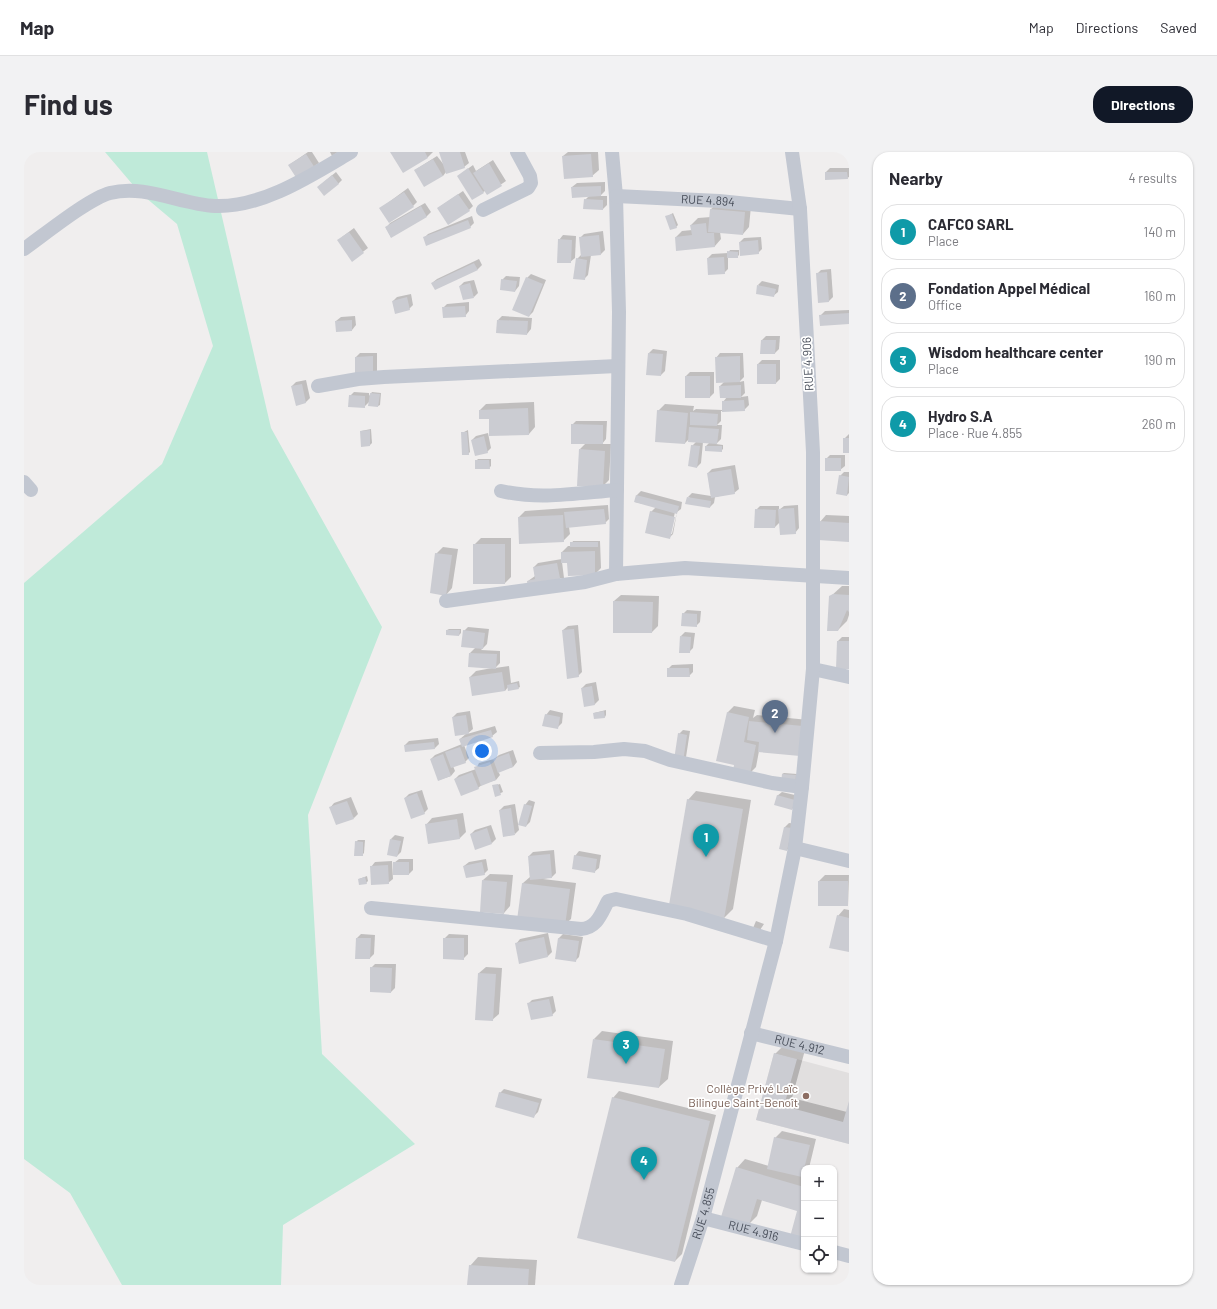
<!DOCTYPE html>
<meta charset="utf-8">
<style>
:root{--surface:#fff;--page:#f2f2f3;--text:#2b2b33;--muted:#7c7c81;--line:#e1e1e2;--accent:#111827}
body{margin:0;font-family:Barlow,sans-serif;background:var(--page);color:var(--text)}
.controls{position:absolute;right:12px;bottom:12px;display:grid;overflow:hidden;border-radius:8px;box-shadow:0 1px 3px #0004}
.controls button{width:36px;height:36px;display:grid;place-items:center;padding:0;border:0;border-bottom:1px solid var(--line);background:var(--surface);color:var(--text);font:20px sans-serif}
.you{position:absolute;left:458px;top:599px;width:14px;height:14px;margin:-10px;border:3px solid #fff;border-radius:50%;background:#1a73e8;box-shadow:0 0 0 6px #1a73e833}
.badge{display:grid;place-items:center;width:26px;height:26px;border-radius:50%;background:var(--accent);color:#fff;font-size:13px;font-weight:700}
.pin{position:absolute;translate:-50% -33px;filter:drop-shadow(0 1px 2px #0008)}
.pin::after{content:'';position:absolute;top:21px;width:14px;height:12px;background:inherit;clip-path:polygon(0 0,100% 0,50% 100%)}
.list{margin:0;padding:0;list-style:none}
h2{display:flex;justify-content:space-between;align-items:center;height:52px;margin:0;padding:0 16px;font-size:17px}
h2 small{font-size:13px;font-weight:400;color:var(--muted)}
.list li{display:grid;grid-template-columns:26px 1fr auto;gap:12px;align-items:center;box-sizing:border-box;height:56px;margin:0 8px 8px;padding:0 8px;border:1px solid var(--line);border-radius:16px}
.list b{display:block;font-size:15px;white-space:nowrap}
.list p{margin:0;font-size:13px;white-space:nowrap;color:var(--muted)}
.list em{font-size:13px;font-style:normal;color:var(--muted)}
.icon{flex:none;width:22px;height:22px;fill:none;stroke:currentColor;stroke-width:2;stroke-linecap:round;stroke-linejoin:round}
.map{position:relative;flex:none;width:825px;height:1133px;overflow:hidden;border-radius:16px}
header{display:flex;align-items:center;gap:24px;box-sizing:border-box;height:56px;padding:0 20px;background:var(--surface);border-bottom:1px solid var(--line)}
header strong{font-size:19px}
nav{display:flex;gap:22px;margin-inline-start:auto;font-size:14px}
.intro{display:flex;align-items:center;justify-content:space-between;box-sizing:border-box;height:96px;padding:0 24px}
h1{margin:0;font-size:28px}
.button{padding:10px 18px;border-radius:16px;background:var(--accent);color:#fff;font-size:14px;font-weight:700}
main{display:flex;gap:24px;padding:0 24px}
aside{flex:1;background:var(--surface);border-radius:16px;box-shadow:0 1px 3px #0004}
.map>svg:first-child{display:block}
.education{fill:#e1dfdf}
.green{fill:#bfead9}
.shadow{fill:#0003;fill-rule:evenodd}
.building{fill:#cbccd2}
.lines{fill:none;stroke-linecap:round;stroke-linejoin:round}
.street{stroke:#c2c7d1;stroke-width:14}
.education-dot{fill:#8d6e63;stroke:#fff;stroke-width:1.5}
.labels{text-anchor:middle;stroke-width:3.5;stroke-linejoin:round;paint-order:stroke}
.street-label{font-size:12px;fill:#474d59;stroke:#fff}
.education-label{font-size:12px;fill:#785e54;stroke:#fff;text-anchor:end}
</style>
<header>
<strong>Map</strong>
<nav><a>Map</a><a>Directions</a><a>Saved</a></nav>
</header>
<div class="intro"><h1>Find us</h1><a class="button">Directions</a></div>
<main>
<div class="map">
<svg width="825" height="1133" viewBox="0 0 825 1133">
<rect width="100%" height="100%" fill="#f0eeee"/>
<polygon class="education" points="750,901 825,921 825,992 732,968"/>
<polygon class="green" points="81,0 183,0 247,276 358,475 284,663 298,902 391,992 259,1073 257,1133 98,1133 46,1041 0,1007 0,431 138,312 189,194 153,72 115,40"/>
<g class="shadow">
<polygon points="284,0 288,0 295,11 273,26 265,13"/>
<polygon points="306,0 314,0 308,4"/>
<polygon points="367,0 409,0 404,5 379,20"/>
<polygon points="416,0 441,0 445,11 440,15 422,20 419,24 391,18 413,4 420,13"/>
<polygon points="544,0 574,0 575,18 568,24 539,4"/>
<polygon points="469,8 482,29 463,42 461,39 459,40 434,24 449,13 452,19"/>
<polygon points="806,16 825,16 825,25 823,26 802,20"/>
<polygon points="312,20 318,28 314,32 294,35"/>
<polygon points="581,30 581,39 576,44 583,44 583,53 579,57 561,48 565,44 548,35 553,31"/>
<polygon points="384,36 393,50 389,54 357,56"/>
<polygon points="439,39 449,54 445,58 414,56"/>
<polygon points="401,51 407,60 403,64 367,85 362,76 366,71"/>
<polygon points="694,51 727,54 725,75 719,82 696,80 697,87 691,94 653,98 652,85 658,79 668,78 667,73 674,66 687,65 687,57"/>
<polygon points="649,61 654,73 652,75 642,65"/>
<polygon points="448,64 450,71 446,75 400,86 404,82"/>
<polygon points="330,76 344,96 328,108 318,85"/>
<polygon points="579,79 581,98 577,102 567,103 564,123 560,127 553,107 558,102 556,86 560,82"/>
<polygon points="539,83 552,84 551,106 546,110 535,88"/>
<polygon points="737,85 738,97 734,101 716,90 720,86"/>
<polygon points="706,98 715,98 715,103 713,105 704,105 704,117 700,121 684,106 688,102 704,101"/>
<polygon points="455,107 458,113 454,117 408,131 413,127"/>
<polygon points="807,117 809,145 805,149 795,150 793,122 797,118"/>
<polygon points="507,122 522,128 509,160 505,164 503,126"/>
<polygon points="482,124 496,125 495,134 491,139 478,128"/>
<polygon points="450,128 454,141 450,145 436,134 440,130"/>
<polygon points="738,129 755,133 754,140 749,144 734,133"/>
<polygon points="387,142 389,153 385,157 369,149 373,145"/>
<polygon points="445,150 445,159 441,164 419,156 423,152"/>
<polygon points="825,158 825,171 797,163 801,159"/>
<polygon points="331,164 332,173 328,178 312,169 317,165"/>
<polygon points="478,164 508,166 507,177 503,182 474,168"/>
<polygon points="742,184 756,184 755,197 751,201 737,201 738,188"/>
<polygon points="629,197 643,199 641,219 637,223 625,201"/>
<polygon points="336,201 353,201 353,220 349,224 332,205"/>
<polygon points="696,201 719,201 720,225 715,230 720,229 721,241 717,245 724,244 725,253 720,258 697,259 697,269 693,273 698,273 697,287 692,292 699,293 699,297 697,299 682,294 685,291 679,290 677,311 673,315 668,294 672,290 666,286 661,291 634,259 641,252 670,254 669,259 672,257 699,258 699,250 703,245 696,234 701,229 692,206"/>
<polygon points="738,208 756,208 756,227 752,231 734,212"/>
<polygon points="666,220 690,220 690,241 686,245 662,224"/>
<polygon points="282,228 286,246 282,250 273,253 268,234 272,230"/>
<polygon points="330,240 345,241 345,244 348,240 357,241 356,253 354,254 346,249 340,255 326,244"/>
<polygon points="510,250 511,275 505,282 466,266 456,258 462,252"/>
<polygon points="552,269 583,269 582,287 578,292 587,292 585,328 579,334 556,297 562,291 548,273"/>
<polygon points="347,277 348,291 346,293 337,279"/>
<polygon points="444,278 446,300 444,302 438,281"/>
<polygon points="464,281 467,296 463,300 448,288 452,284"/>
<polygon points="825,282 825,300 820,287"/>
<polygon points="806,303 821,303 821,314 816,318 802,307"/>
<polygon points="454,307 467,307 467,314 465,316 452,309"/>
<polygon points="711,313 715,337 710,341 691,345 690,351 686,355 664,345 668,341 687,344 684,321 688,317"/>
<polygon points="820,320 825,320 825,341 823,343 816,324"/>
<path d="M617,339L658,350L657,357L653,360L649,382L645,386L627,360L632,355L611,350L613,343ZM651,360H653L648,382H646Z"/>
<polygon points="584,353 585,367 581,371 545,375 546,382 539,389 495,365 501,359"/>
<polygon points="774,353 775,376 771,381 756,370 751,375 732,358 736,354 755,354 755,358 760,354"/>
<polygon points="802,363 825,364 825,389 796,370"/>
<polygon points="457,386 487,386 487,425 481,431 450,393"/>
<polygon points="549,389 576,389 577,416 571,422 544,410 538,410 540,426 504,429 511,424 510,415 514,411 538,407 538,400 544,394 547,394"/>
<polygon points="419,395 434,397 428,436 422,443 412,402"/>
<polygon points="818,434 825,434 825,463 823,469 814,478 806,445"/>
<polygon points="597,443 635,444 634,474 628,480 590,449"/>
<polygon points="663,458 677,459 676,470 672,474 659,462"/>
<polygon points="554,473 558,520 554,524 539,478 544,474"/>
<polygon points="444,475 465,477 463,492 457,498 476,499 476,511 471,516 485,514 487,531 495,529 496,535 494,536 484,535 481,539 446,525 452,519 468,516 446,501 452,495 440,479"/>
<polygon points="425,477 437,477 437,481 435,483 423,478"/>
<polygon points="661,480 671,481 669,496 665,500 657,484"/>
<polygon points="818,485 825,485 825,516 813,516 814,489"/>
<polygon points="669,512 669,520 665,524 644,517 648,513"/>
<polygon points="572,530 575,548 571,552 561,554 558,536 562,532"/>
<polygon points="710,554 731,558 729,566 733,563 785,568 782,597 735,599 732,615 726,621 711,612 704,560"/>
<polygon points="526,558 539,561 538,571 533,576 522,563"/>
<polygon points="582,558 582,563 581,565 570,561"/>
<polygon points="446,559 449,577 443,582 471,574 473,580 468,584 440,593 445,606 441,610 429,614 431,619 427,624 415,628 407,607 411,603 438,592 436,587 443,581 429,565 433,561"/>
<polygon points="659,578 666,579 662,605 658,609 655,582"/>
<polygon points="414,586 415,592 411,596 381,593 385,589"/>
<polygon points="489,598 493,610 489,615 474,619 476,623 472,628 459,632 454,636 431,627 435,623 452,617 455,611 470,607 475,603"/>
<polygon points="760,621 773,622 771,632 758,622"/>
<polygon points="476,632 479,640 472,643 470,634"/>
<polygon points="398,638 404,657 400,661 381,646 385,642"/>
<polygon points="672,639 727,648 709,757 700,766 664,648"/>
<polygon points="758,640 775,644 772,653 768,657 753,644"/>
<polygon points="327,645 334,662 330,666 306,656 310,651"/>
<polygon points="505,648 511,650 506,670 502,674 501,653"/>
<polygon points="491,652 495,678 491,682 476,658 480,654"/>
<polygon points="439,661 442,680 436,686 402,673 408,666"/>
<polygon points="765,671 772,672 767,694 763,698 761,675"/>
<polygon points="467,673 472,687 468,691 447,682 451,678"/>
<polygon points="371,683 380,685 377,700 373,704 367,687"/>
<polygon points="334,688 341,688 340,701 338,703 332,690"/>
<polygon points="530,698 532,721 528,725 519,727 552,731 547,767 540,773 494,767 499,731 506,725 505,704 509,700"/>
<polygon points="555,699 577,703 575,716 570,720 551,704"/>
<polygon points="375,707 389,707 389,718 385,722 370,711"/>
<polygon points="462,707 464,718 460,722 440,714 445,710"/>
<polygon points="368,709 369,727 364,731 347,715 351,710"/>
<polygon points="466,722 489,723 486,754 480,761 459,728"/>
<polygon points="801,723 825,723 824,753 795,729"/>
<polygon points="343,724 344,729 342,731 335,727"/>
<polygon points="820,757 825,758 825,799 814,764"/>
<polygon points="732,769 740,772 736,778 729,776"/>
<polygon points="524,781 528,800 524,804 492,792 496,787"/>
<polygon points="337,782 351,783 350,802 346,806 332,806 333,786"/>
<polygon points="425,782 444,783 444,802 440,806 420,787"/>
<polygon points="539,782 559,785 555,805 551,809 532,806 535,786"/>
<polygon points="351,812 372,812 371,836 367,840 347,816"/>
<polygon points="462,815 478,816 475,862 468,868 455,821"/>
<polygon points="529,844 532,859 528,863 504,852 508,848"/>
<polygon points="578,879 649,889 644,927 635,935 570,887"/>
<polygon points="760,893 781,898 768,946 823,960 825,951 825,991 733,967 751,902"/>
<polygon points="480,937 518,947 514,960 510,964 476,941"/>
<polygon points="595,939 692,963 658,1102 651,1109 589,946"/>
<polygon points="758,979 792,987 785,1016 780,1016 779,1023 780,1087 775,1058 738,1048 733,1064 725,1072 713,1016 721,1007 745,1014 751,986"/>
<polygon points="454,1105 513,1108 511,1133 444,1133 446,1114"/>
</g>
<g class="building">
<polygon points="366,0 401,0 404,6 379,21"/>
<polygon points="415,0 436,0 441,16 422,22"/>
<polygon points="282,2 291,16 273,27 264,13"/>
<polygon points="567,2 569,25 540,27 538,4"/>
<polygon points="409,7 419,24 400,35 390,18"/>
<polygon points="465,11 478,34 463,43 449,21"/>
<polygon points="444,16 460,41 448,48 433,24"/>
<polygon points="801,20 823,20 824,27 801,28"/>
<polygon points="308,23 315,32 300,44 293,35"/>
<polygon points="577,34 577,44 548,46 547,35"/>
<polygon points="380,40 390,55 365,71 355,56"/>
<polygon points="434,42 446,59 424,73 413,56"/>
<polygon points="560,47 579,48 579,58 559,57"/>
<polygon points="397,54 403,65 367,86 361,75"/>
<polygon points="686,57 721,60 719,83 684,80"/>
<polygon points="648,62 653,76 646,78 641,64"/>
<polygon points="444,68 447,76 402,94 399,85"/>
<polygon points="682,71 683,81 690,81 691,95 652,99 651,85 668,83 666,73"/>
<polygon points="325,80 340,101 328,110 313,88"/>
<polygon points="575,83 577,103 557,105 555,85"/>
<polygon points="534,87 548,88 547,111 533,111"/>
<polygon points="734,88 735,102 716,104 715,90"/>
<polygon points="703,99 714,100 714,106 703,106"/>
<polygon points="700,105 701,122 684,123 683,106"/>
<polygon points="552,106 563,108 561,128 549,127"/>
<polygon points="450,111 454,118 411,138 407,131"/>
<polygon points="803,120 805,150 794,151 792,121"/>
<polygon points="502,125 519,132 505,165 488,158"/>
<polygon points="477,127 493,129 491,140 476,138"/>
<polygon points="446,131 450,146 439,148 435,134"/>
<polygon points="733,133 752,137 750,145 732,142"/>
<polygon points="383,145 386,158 371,162 368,149"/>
<polygon points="441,154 442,165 419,166 418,155"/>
<polygon points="825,161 825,172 796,174 795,163"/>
<polygon points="328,168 328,179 312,180 311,169"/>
<polygon points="473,168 504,169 503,183 472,181"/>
<polygon points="737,188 752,188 751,202 736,202"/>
<polygon points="624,201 639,202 637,224 622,223"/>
<polygon points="349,204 349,225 331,226 331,205"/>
<polygon points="716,204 716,230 692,231 691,205"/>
<rect x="733" y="212" width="19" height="20"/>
<rect x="661" y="224" width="25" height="22"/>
<polygon points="278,232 282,251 272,254 267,234"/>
<polygon points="717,233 717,246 696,246 695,234"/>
<polygon points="346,241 356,242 354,255 344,254"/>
<polygon points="325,243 341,244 341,256 324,255"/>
<polygon points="720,248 721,259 698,260 698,249"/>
<polygon points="504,256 505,283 465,284 465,267 455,267 455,258"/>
<polygon points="633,258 664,261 661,292 631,290"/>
<polygon points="666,260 694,262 693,274 666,273"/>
<polygon points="547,272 579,273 579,292 547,292"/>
<polygon points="665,275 695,277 693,292 664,290"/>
<polygon points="346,278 346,294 337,295 336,279"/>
<polygon points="437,280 443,280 445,303 438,303"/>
<polygon points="460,284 464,301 451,304 447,288"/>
<rect x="819" y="286" width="6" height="15"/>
<polygon points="667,293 676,294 673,316 664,314"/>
<polygon points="681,294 698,294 698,300 681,299"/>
<polygon points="555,297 581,299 579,335 553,334"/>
<rect x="801" y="306" width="16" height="13"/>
<polygon points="451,308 465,308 466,317 451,317"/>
<polygon points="707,317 711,342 687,346 683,321"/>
<polygon points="815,323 825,325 823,344 812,342"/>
<polygon points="612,343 655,354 653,362 610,350"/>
<polygon points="663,345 687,349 686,356 661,352"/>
<polygon points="770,356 772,382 756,383 754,357"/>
<polygon points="580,357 582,372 542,376 540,360"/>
<polygon points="731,357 752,358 751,376 730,376"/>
<polygon points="626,359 651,365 646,387 621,381"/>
<polygon points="539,363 540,390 495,392 494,365"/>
<polygon points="795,369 825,371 825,390 794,388"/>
<rect x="546" y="390" width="28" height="5"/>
<rect x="449" y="392" width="32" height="40"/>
<polygon points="571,399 571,423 544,424 543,411 537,411 537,400"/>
<polygon points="411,401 428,403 422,444 406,441"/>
<polygon points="533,411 537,431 504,437 503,429 511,427 509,415"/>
<polygon points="809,442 825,443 825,460 823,458 814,479 803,479 805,444"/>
<polygon points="589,449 629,450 628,481 589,481"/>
<polygon points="658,461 673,462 673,475 657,474"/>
<polygon points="550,477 555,525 543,527 538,478"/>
<polygon points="422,478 436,478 435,484 422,483"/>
<polygon points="439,478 461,481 459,497 437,495"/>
<polygon points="656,484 667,485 666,501 655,501"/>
<polygon points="813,489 825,489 825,517 812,517"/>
<polygon points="445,501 473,502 472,517 444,515"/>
<polygon points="643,516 665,516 666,525 643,525"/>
<polygon points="478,520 481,539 448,544 445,525"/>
<polygon points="493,531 495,537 484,539 483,533"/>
<polygon points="568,534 571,553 560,555 557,536"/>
<polygon points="580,559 581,566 570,567 569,561"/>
<polygon points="703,560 725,565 720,590 732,593 726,622 709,619 710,613 692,609"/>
<polygon points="521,562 536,565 534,577 518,574"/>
<polygon points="442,563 445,582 431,584 428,565"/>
<polygon points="725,569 779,574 776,604 734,600 735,590 723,588"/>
<polygon points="467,578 469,585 438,595 435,587"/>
<polygon points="654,581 663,583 659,610 650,608"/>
<polygon points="410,590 411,597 381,600 380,593"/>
<polygon points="436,595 442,611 427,616 421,600"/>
<polygon points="485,601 489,615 474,621 469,607"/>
<polygon points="419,602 427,624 414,629 406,607"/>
<polygon points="466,610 472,628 457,634 450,615"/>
<polygon points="448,620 455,637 437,644 430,627"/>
<polygon points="758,622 772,623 771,633 757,632"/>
<polygon points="474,632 477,643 471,645 468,633"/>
<polygon points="393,641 401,662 387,667 380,646"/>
<polygon points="753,643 771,648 768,658 750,653"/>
<polygon points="663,647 719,657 700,767 645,753"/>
<polygon points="323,649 330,667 312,673 305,655"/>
<polygon points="500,652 508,654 502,675 494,673"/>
<polygon points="487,656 491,683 479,685 475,658"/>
<polygon points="433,667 436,687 404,692 401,672"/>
<polygon points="760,675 768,676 763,699 755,697"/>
<polygon points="463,676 468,692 451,698 446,682"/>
<polygon points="366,687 377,689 373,705 363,703"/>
<polygon points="331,689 339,690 339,704 330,704"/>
<polygon points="526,702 528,726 506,728 504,704"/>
<polygon points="550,703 573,707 571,721 548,717"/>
<rect x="369" y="710" width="16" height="13"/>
<polygon points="458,710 461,723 442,726 439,714"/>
<polygon points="364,713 365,732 347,733 346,714"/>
<polygon points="341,725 343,732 335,733 334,727"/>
<polygon points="458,728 483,730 480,762 456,760"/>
<rect x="794" y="729" width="30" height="25"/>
<polygon points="498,731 546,737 541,774 493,768"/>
<polygon points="813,763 825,766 825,800 805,796"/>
<polygon points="520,785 524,805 495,812 491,791"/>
<polygon points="332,786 347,786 346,807 331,807"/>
<polygon points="419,786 440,786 440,808 419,807"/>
<polygon points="534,786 555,789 552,810 531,807"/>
<polygon points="346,815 368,816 367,841 346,840"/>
<polygon points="454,821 472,822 469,869 451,868"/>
<polygon points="525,847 529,864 507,868 503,851"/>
<polygon points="569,887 641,897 635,936 563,926"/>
<polygon points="750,901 773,907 760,954 819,970 825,949 825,992 732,968"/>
<polygon points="475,940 515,951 510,966 471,955"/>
<polygon points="588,945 686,969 651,1110 553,1086"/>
<polygon points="750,985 786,993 778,1025 743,1017"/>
<polygon points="712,1015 780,1035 780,1089 766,1085 773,1059 733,1047 725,1073 697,1065"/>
<polygon points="445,1113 505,1117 504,1133 443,1133"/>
</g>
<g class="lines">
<g class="street">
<polyline points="588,0 592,44 595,160 592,422"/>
<path id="s1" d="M592,44L695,49L776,57"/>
<polyline points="459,58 504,36 507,31 506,24 493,0"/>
<path d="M0,97C20,83 64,47 86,41C121,32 156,52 191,54C238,56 288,23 327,0"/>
<polyline points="294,234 334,227 360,225 593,214"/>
<polyline points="0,330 7,338"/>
<path d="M477,339C515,348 554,341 593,338"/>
<polyline points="422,449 561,430 592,422 661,416 825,426"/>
<polyline points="789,517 825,525"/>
<polyline points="516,601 570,600 600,597 621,599 646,608 748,631 778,635"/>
<polyline points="771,696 825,709"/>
<path d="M347,756L557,777C573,776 577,762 584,749L592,747L663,762L752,789"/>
<path id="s2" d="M727,881L825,905"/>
<path id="s3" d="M679,1066L780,1092"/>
<polyline points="810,1100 825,1104"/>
<path id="s4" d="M657,1133L679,1066L752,789L771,696L778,635L789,517V300L776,57L768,0"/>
</g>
</g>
<circle class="education-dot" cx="782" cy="944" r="4"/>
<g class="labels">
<g class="street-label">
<text dy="4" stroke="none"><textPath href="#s1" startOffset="92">RUE 4.894</textPath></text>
<text transform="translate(784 212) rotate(-93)" y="4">RUE 4.906</text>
<text dy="4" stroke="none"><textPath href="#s2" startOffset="50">RUE 4.912</textPath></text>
<text dy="4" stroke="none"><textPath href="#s4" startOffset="75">RUE 4.855</textPath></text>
<text dy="4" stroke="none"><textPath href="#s3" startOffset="52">RUE 4.916</textPath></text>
</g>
<g class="education-label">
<text x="774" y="941">Collège Privé Laïc<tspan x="774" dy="14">Bilingue Saint-Benoît</tspan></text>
</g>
</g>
</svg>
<div class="controls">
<button>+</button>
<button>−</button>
<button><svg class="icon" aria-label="locate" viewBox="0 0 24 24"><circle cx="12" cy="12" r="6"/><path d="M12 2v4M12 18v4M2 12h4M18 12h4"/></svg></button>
</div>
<div class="you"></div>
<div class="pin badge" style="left:682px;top:705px;background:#0f9aa8">1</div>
<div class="pin badge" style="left:751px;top:581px;background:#5c6f8a">2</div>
<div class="pin badge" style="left:602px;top:912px;background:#0f9aa8">3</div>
<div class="pin badge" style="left:620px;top:1028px;background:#0f9aa8">4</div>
</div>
<aside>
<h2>Nearby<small>4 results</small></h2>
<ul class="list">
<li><span class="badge" style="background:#0f9aa8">1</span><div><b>CAFCO SARL</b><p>Place</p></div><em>140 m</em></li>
<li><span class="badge" style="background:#5c6f8a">2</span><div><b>Fondation Appel Médical</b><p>Office</p></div><em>160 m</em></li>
<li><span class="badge" style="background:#0f9aa8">3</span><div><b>Wisdom healthcare center</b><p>Place</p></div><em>190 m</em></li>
<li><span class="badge" style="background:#0f9aa8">4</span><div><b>Hydro S.A</b><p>Place · Rue 4.855</p></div><em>260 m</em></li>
</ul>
</aside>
</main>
